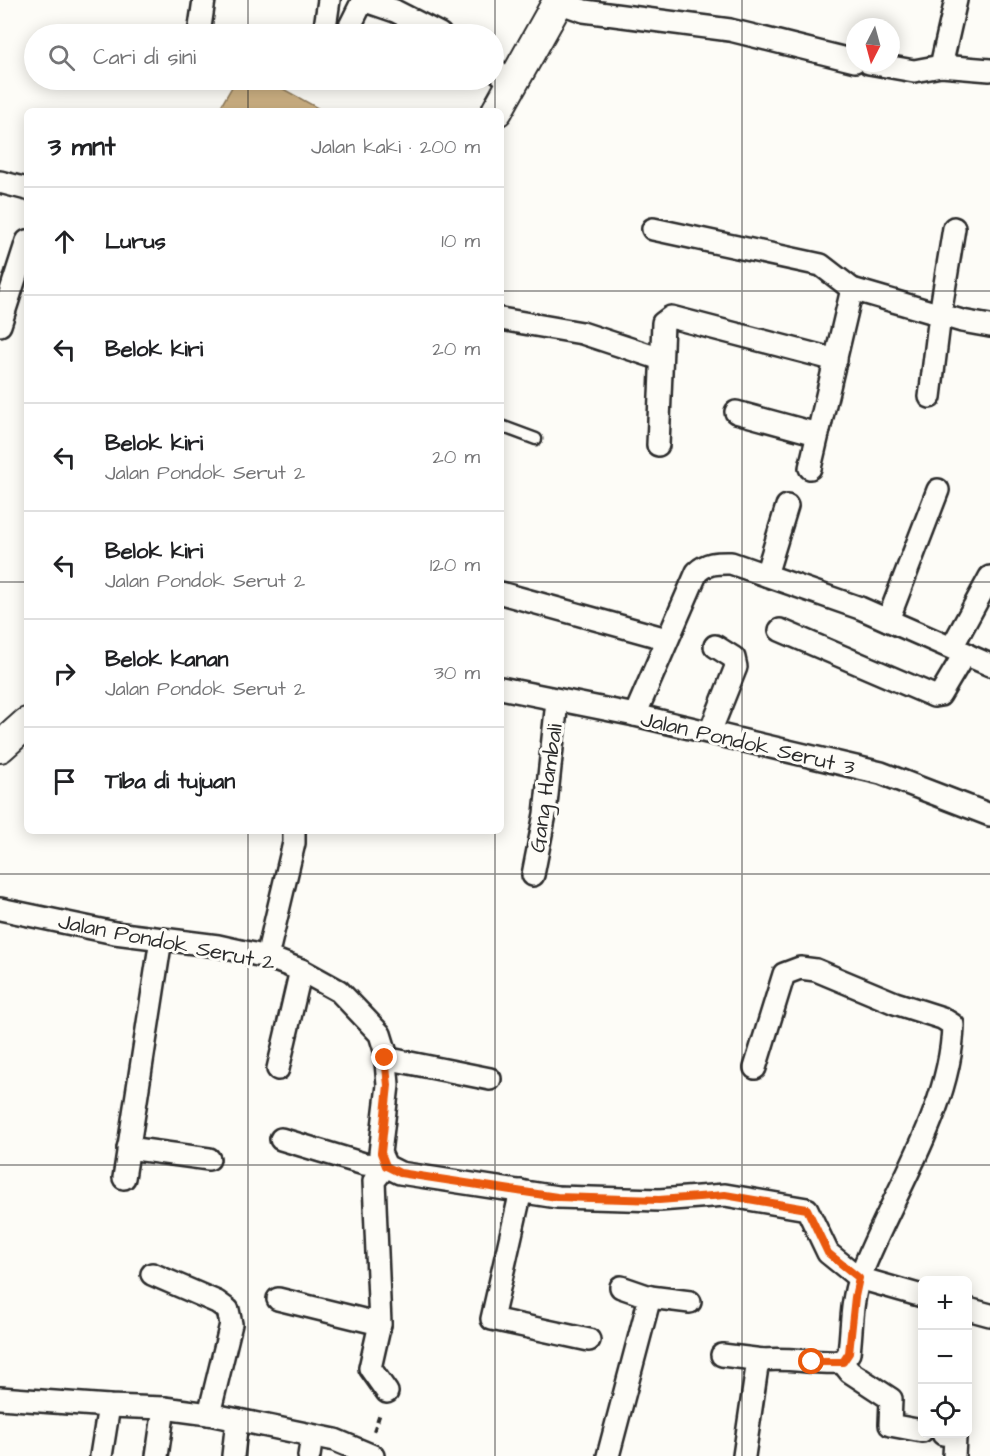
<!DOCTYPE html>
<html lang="id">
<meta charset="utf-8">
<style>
:root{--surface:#fff;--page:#f6f6f6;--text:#202124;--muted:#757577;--line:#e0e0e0}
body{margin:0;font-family:"Architects Daughter",sans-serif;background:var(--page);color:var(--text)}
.controls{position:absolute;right:18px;bottom:18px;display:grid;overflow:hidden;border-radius:9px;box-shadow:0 3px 15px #0003}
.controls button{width:54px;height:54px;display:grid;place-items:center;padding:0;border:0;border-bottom:2px solid var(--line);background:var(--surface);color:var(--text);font:30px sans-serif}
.compass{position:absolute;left:846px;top:18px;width:54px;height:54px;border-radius:50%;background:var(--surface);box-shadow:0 3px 15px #0003;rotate:186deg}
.stop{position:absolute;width:18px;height:18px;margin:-14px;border:4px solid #ea580c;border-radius:50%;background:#fff}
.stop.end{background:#ea580c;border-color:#fff;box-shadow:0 2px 6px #0008}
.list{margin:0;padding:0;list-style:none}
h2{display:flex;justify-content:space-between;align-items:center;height:78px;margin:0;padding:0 24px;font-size:26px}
h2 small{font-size:20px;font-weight:400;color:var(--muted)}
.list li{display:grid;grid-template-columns:39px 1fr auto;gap:18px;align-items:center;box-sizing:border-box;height:108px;padding:0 24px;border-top:2px solid var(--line)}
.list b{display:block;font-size:22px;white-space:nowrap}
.list p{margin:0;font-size:20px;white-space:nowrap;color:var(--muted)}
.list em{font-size:20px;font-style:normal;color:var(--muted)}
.icon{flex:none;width:33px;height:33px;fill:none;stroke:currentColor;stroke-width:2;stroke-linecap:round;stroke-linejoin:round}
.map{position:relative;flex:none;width:990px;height:1456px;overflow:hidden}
.search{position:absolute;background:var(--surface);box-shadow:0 3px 15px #0003;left:24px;top:24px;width:480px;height:66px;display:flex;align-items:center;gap:15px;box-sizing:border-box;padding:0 21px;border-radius:33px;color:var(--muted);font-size:22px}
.panel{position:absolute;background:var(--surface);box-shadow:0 3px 15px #0003;left:24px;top:108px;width:480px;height:726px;border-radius:9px}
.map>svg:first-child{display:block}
.building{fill:#cdb183;stroke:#907c5c;stroke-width:1.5}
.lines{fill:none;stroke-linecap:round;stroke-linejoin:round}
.service-casing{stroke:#2b2b2b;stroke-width:15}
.minor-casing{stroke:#2b2b2b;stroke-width:26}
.secondary-casing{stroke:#2b2b2b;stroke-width:34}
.path{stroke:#2b2b2b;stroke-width:4;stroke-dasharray:6 4.5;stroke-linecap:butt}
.service{stroke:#fdfcf7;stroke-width:10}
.minor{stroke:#fdfcf7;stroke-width:21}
.secondary{stroke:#fdfcf7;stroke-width:30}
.route{stroke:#ea580c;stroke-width:8}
.grid{fill:none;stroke:#2b2b2b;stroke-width:1.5;stroke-opacity:0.55}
.labels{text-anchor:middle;stroke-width:6;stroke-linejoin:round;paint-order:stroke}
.street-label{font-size:22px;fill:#2b2b2b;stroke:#fdfcf7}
</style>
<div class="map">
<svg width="990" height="1456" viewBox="0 0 990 1456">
<rect width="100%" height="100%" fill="#fdfcf7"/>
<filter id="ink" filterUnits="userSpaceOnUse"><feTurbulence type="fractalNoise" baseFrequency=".0167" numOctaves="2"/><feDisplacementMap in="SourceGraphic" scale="12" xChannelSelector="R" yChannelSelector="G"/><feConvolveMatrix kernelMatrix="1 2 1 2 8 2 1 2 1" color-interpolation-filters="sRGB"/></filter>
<g filter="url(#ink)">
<polygon class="building" points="236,80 267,80 323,111 218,111"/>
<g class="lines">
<g class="service-casing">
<polyline id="service" points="501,426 536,439"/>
</g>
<g class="minor-casing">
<g id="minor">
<polyline points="558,2 584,11 730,30 855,61"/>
<polyline points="199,34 204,0"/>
<polyline points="324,34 329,0"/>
<polyline points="346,34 363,0 395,11 440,34"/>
<polyline points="869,63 914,71 941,66 990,70"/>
<polyline points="941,66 956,0"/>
<polyline points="494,68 512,84"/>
<polyline points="0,182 27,189"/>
<polyline points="653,229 821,265 852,289 962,321 990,326"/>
<polyline points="501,319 582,333 661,359"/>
<polyline points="0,325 27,241"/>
<polyline points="930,397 940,315 954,228"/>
<polyline points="736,412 817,434"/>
<polyline points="658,445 663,323 671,317 836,360"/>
<polyline points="810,468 852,289"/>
<polyline points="766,575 787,506"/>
<polyline points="501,593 667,639"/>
<polyline points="888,620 938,490"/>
<polyline points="780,630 934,696 940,695 965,653"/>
<polyline points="952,647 990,577"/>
<polyline points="501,688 635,715 881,773 990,815"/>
<path d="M635,715L697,572C708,562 718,563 731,563L860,608L990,665"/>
<polyline points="710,732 736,667 734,658 715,646"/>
<polyline points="533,875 545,814 557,701"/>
<polyline points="0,909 115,933 218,946 267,957 301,970 339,991 380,1034 385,1050 388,1085 380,1153 386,1166 400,1173 557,1197 659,1200 725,1195 807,1209 828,1253 859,1278 922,1296"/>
<polyline points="267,957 294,843 294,831"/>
<polyline points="385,1058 490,1079"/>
<polyline points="278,1069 301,970"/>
<polyline points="281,1139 364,1164 386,1166"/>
<polyline points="128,1148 209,1159"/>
<polyline points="386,1166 374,1181 380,1324 370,1368 387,1392"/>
<polyline points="124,1178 161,939"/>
<polyline points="521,1191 492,1319 589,1340"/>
<polyline points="152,1274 217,1302 228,1310 231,1324 209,1414"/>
<polyline points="650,1297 690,1302"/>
<polyline points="278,1299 380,1324"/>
<polyline points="968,1309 990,1315"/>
<polyline points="722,1355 763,1360"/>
<polyline points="842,1362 850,1372 891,1399 890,1425 922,1431"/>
<polyline points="0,1398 109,1406 164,1408 209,1414 335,1440 373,1456"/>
<polyline points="943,1434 953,1435 955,1438 954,1456"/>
<polyline points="101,1456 109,1406"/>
<polyline points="157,1456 164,1408"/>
<polyline points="233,1456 237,1420"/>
<polyline points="309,1456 312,1436"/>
<polyline points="608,1456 650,1297 621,1287"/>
<path d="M744,1456L757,1367L763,1360C789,1357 816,1364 842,1362L849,1353C852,1329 851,1300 860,1277C890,1197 951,1111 953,1025L942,1018L895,1003L816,970L800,968L784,974L755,1068"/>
</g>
</g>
<g class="secondary-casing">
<g id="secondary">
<polyline points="497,111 559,0"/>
<polyline points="0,747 27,723"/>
</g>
</g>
<polyline class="path" points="374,1431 380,1413"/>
<use href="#service" class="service"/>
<use href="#minor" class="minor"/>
<use href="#secondary" class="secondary"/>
</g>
</g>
<g class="lines" filter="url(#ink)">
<polyline class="route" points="385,1058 388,1085 381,1153 386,1166 400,1173 557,1197 659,1200 725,1195 807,1209 828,1253 859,1278 855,1297 849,1353 843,1362 812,1362"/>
</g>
<path class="grid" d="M248,0V34M495,0V111M742,0V1456M248,80V111M0,291H27M501,291H990M0,582H27M501,582H990M248,831V1456M495,831V1456M0,874H990M0,1165H990"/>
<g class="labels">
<g class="street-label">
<text transform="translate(748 742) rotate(13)" y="8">Jalan Pondok Serut 3</text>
<text transform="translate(545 788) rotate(-82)" y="8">Gang Hambali</text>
<text transform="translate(167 941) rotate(11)" y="8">Jalan Pondok Serut 2</text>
</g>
</g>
</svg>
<div class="controls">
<button>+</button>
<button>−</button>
<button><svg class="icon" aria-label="locate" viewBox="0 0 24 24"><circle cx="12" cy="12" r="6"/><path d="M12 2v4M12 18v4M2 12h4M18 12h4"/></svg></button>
</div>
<svg class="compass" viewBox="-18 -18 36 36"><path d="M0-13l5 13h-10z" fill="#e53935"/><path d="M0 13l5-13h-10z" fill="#757577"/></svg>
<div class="stop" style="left:812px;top:1362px"></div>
<div class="stop end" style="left:385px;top:1058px"></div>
<div class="search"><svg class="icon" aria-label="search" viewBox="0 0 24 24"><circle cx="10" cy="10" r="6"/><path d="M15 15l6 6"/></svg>Cari di sini</div>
<section class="panel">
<h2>3 mnt<small>Jalan kaki · 200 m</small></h2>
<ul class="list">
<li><svg class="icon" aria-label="ahead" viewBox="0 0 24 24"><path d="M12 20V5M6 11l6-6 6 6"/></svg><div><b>Lurus</b></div><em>10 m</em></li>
<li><svg class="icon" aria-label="left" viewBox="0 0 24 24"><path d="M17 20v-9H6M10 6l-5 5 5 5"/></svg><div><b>Belok kiri</b></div><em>20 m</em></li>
<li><svg class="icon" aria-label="left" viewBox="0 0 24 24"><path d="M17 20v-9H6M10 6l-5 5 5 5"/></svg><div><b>Belok kiri</b><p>Jalan Pondok Serut 2</p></div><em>20 m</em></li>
<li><svg class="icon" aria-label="left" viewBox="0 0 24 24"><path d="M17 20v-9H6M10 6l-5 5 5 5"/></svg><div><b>Belok kiri</b><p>Jalan Pondok Serut 2</p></div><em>120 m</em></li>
<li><svg class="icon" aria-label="right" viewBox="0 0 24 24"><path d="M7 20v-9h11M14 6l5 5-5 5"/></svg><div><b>Belok kanan</b><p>Jalan Pondok Serut 2</p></div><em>30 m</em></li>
<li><svg class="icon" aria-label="arrive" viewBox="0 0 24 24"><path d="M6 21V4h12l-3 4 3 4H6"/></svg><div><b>Tiba di tujuan</b></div></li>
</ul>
</section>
</div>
